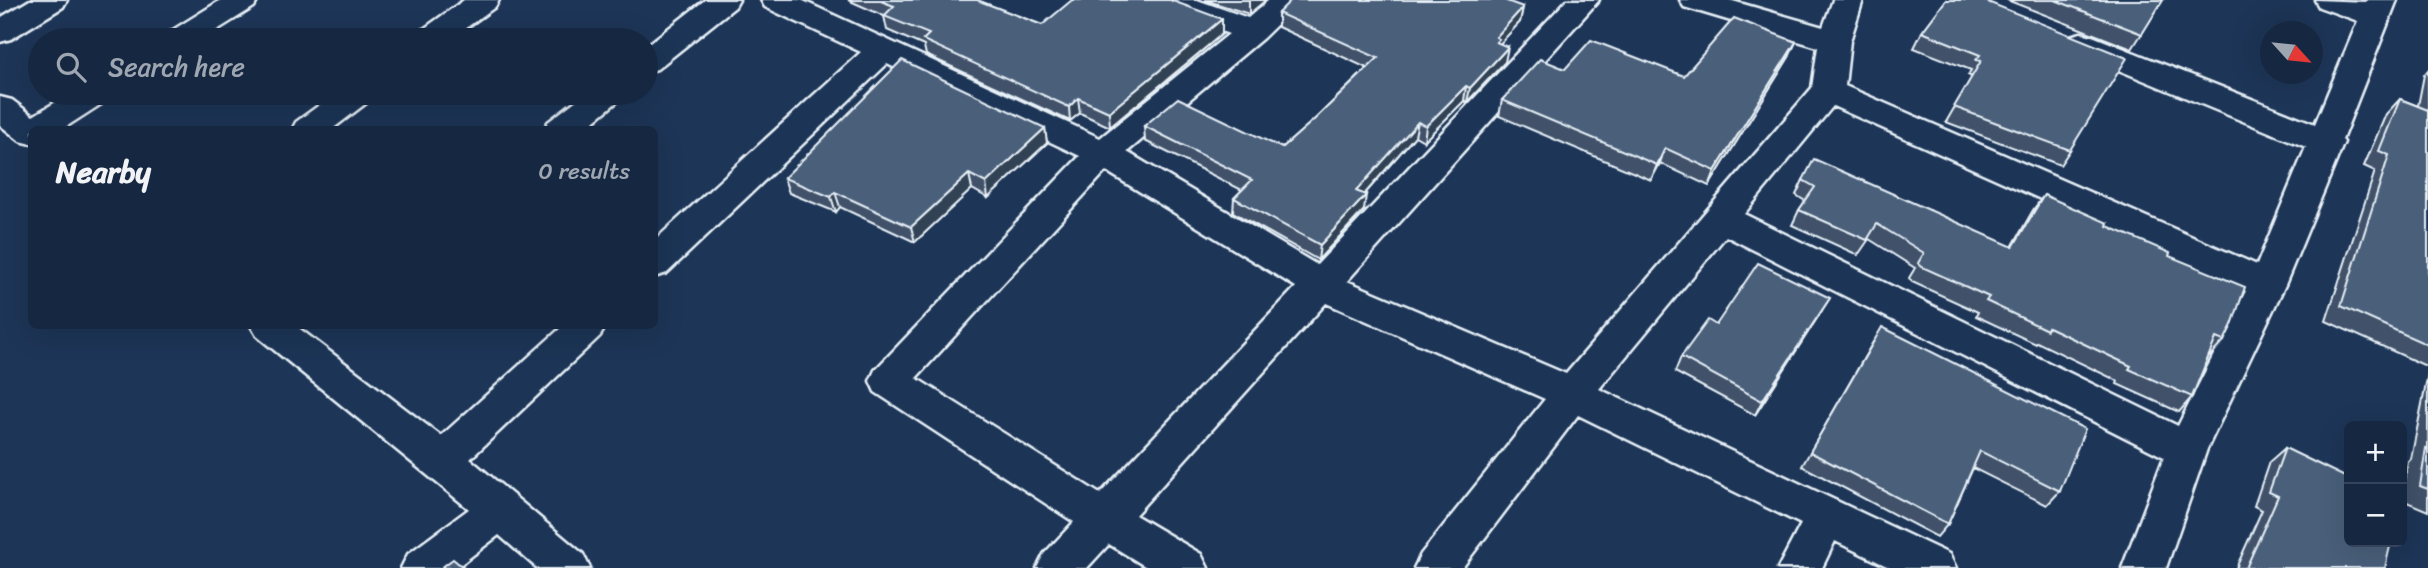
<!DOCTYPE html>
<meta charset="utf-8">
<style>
:root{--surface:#162841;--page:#1f3048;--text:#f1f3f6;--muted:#9ea6b1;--line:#35445a}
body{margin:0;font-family:Sriracha,sans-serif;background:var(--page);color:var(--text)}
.controls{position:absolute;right:21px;bottom:21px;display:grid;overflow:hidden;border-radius:10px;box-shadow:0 7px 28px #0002}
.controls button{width:63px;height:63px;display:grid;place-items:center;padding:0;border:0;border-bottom:2px solid var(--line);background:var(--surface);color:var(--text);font:35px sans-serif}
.compass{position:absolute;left:2260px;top:21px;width:63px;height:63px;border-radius:50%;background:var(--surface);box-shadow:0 7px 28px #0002;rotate:117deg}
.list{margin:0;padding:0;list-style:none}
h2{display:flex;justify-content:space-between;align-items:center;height:91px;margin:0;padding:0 28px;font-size:30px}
h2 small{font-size:23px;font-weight:400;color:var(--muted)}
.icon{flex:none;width:38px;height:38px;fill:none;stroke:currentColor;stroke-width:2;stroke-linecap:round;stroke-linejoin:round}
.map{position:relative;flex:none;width:2428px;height:568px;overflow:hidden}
.search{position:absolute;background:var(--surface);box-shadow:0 7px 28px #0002;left:28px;top:28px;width:630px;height:77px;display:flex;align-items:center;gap:18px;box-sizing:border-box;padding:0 24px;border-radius:38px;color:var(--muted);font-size:26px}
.panel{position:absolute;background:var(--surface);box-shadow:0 7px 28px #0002;left:28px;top:126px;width:630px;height:203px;border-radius:10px}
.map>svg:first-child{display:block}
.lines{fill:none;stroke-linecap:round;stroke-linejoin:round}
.street-casing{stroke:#e8f1f8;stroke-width:5}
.street{fill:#1d3557;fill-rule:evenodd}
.wall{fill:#3f5169;stroke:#e8f1f8;stroke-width:2}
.shaded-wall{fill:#334255;stroke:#e8f1f8;stroke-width:2}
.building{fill:#495e7a;stroke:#e8f1f8;stroke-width:2}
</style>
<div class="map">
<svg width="2428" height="568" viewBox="0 0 2428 568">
<rect width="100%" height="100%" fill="#1d3557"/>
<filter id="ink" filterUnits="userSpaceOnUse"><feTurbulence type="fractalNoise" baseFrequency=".0143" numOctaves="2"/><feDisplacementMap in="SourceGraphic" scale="14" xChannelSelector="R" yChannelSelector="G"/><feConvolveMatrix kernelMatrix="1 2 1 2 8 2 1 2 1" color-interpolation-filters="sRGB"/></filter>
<g filter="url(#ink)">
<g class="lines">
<g class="street-casing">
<g id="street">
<polygon points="30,0 67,0 63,7 11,39 0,42 0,18"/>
<polygon points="221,0 258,0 254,7 201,40 164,40 168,33"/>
<polygon points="464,0 499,0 495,7 449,40 414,40 418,33"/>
<polygon points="705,0 739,0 735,7 657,69 646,72 646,46"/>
<path d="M761,0H801L1100,138L1229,34L1157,7L1153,0H1197L1248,18L1269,0H1302L1263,38L1127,152L1317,265L1567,0H1599L1347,281L1566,374L1812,88L1818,47L1684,7L1680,0H1729L1823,27L1833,0H1863L1850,41L1845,86L2257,265L2306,147L2070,50L2065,43L2070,36L2081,33L2092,36L2315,124L2358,21L2319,7L2315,0L2366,2L2367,0H2397L2342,140L2344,142L2285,285L2207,449L2166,568H2122L2164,457L1726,236L1599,389L1949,554L1956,568H1891L1835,541L1822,568H1778L1801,524L1578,415L1462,568H1414L1421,554L1545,399L1326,303L1135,515L1201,554L1208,568H1148L1109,544L1087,568H1037L1044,554L1074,522L875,392L870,381L875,370L1080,156L887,64L667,273L654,277V241L861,52L765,7ZM1833,106L2246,291L2178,426L1744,214ZM1106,171L1296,287L1100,494L916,378Z"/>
<polygon points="71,93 111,93 106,101 61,130 32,130 32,144 20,141 0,125 0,97 12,100 33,116"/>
<polygon points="336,93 374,93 369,101 331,130 292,130 296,122"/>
<polygon points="586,93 623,93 618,101 583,130 544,130 548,122"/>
<polygon points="251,326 296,326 441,436 563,326 606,326 600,336 470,459 583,554 590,568 537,568 499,535 456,568 401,568 408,554 469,509 257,336"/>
</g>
</g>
<use href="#street" class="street"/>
</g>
<g class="wall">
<polygon points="848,0 977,0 1042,25 1222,19 1222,34 1110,127 1080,113 1070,121 926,55 924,46 887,30 884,16"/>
<polygon points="1205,0 1266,0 1249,14"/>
<polygon points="1946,0 2070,150 2060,165 1946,122 1972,77 1968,75 1971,70 1914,48 1922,32"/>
<polygon points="2007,0 2163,0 2132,49"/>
<polygon points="1523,7 1520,22 1500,43 1505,62 1467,102 1464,101 1424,141 1415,136 1364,195 1364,210 1318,260 1233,212 1234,198 1242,190 1145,141 1144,126 1282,148 1316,118 1367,68 1278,27 1278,13"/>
<polygon points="1789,57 1709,186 1660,163 1651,180 1499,116 1502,100 1565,69 1684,76"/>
<polygon points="2428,70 2428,367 2326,321 2375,171 2364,166 2386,114 2400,99 2418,106 2424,75"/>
<polygon points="1045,128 1047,143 988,198 972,189 915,242 840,207 836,212 789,193 784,178"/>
<polygon points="1803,180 2012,247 2033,210 2044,195 2107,226 2169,256 2224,341 2210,356 2209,355 2192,397 2179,412 2117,384 2118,381 2037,342 2036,344 1976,316 1978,312 1912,282 1909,278 1915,268 1869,239 1858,255 1792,225 1799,210 1805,201 1796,195"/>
<polygon points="1821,312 1755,415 1675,372 1681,357 1716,325"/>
<polygon points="1873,342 2060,491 2047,505 1973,468 1948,524 1937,537 1802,466"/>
<polygon points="2428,374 2428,511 2402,500 2408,462 2411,459"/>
<polygon points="2285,448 2385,568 2236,568 2262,510 2254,506 2269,462"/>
</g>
<g class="shaded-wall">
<polygon points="1249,0 1266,0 1249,14"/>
<polygon points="1523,7 1520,22 1498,46 1496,37"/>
<polygon points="1222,19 1222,34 1110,127 1109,112"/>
<polygon points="1796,42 1789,57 1709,186 1715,171"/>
<polygon points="1508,47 1505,62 1467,102 1470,88"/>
<polygon points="1466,86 1464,101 1424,141 1426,126"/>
<polygon points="1078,98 1080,113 1070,121 1069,107"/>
<polygon points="1418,122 1415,136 1355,205 1356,191"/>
<polygon points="1045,128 1047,143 988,198 986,183"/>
<polygon points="1665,148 1660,163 1651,180 1657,165"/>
<polygon points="969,174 972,189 915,242 911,227"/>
<polygon points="835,192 840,207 836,212 831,197"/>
<polygon points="1366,195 1364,210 1318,260 1320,245"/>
<polygon points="1830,298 1821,312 1755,415 1762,401"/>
</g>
<g class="building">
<polygon points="878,0 977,0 1042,25 1072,0 1170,0 1222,19 1109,112 1078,98 1069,107 923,40 929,34 884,16 894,6"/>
<polygon points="1291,0 1504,0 1523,7 1496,37 1499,39 1496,42 1508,47 1470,88 1466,86 1426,126 1418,122 1356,191 1366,195 1320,245 1234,198 1252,180 1144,126 1178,98 1282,148 1316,118 1378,58 1278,13"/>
<polygon points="1946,0 1983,0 2127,58 2070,150 1954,107 1981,61 1976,60 1980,55 1922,32"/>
<polygon points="2055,0 2163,0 2142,34"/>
<polygon points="1734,18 1796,42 1715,171 1665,148 1657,165 1502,100 1540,59 1565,69 1591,40 1684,76"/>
<polygon points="902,60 1045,128 986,183 969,174 911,227 835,192 831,197 784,178"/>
<polygon points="2400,99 2428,110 2428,345 2341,306 2389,155 2379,151"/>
<polygon points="1814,159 2013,247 2044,195 2108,223 2107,226 2170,253 2169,256 2245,287 2232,325 2224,341 2216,338 2192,397 2129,369 2131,366 2048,327 2047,330 1986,301 1989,297 1922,267 1918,263 1924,253 1877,224 1867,240 1799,210 1815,187 1803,180"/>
<polygon points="1758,263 1830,298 1762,401 1681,357 1708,320 1716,325"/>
<polygon points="1882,327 2085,429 2060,491 1980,451 1948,524 1810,452"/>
<polygon points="2285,448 2349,479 2349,542 2391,542 2385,568 2246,568 2278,496 2269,492"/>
<polygon points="2426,448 2428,449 2428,489 2420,486"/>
<polygon points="453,559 464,568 441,568"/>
</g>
</g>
</svg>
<div class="controls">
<button>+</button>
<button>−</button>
</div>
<svg class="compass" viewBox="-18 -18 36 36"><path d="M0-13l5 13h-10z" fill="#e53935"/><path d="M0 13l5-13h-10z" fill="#9ea6b1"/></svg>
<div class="search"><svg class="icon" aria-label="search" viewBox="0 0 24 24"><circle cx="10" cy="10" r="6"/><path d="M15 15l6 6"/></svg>Search here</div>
<section class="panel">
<h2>Nearby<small>0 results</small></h2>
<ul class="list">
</ul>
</section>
</div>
